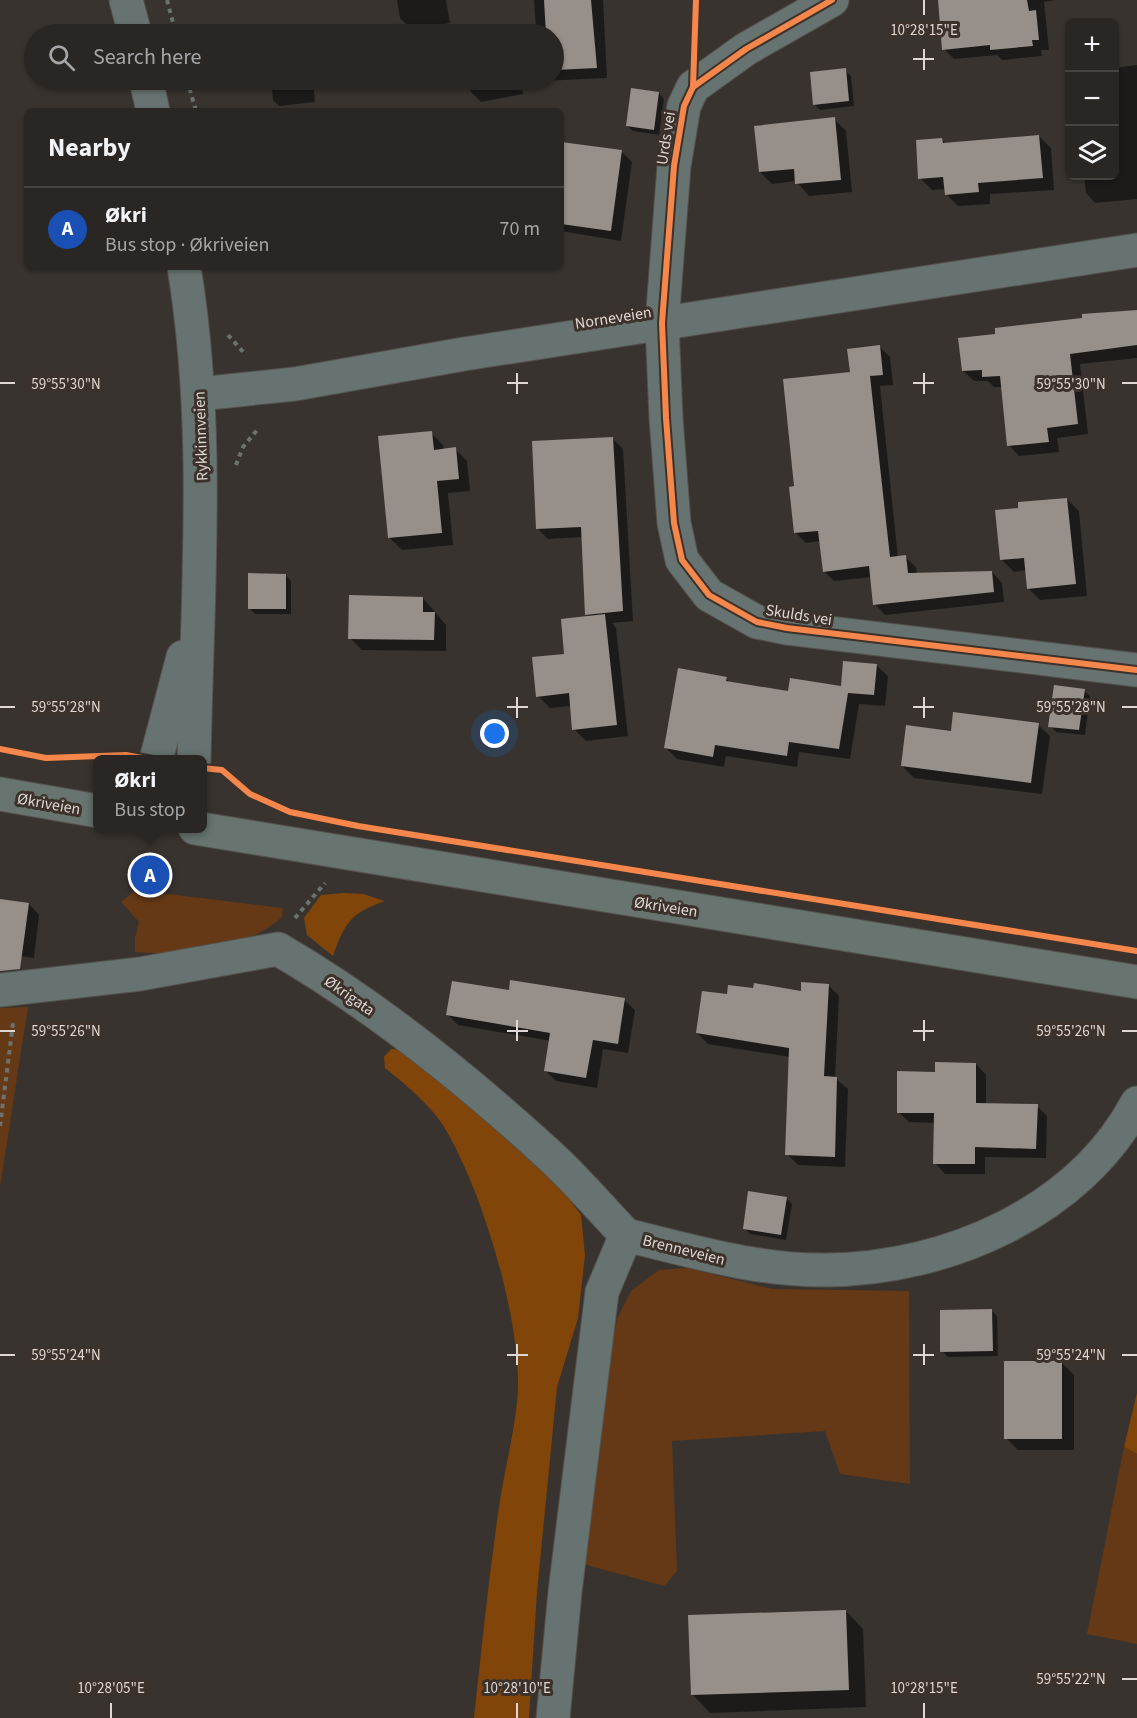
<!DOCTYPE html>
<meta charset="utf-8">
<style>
:root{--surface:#2a2623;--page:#363230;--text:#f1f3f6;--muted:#a5a5a6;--line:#464341;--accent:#ea580c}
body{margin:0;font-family:"Source Sans 3",sans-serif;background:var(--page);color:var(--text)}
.controls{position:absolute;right:18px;top:18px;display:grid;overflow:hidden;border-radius:9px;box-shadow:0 2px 4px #0004}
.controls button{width:54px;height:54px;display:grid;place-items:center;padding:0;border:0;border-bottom:2px solid var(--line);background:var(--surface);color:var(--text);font:30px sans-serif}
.you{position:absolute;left:495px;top:734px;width:21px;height:21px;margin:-15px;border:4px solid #fff;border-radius:50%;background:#1a73e8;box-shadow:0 0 0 9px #1a73e833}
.badge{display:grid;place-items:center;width:39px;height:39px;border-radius:50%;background:var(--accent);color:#fff;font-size:20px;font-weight:700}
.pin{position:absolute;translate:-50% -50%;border:3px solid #fff;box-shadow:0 2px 6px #0006}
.popup{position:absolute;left:93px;top:755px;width:114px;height:78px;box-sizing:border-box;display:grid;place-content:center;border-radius:9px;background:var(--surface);filter:drop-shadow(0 2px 4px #0005);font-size:20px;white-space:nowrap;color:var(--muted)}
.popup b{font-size:22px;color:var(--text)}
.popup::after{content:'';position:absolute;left:50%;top:100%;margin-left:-12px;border:12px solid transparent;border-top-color:var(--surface)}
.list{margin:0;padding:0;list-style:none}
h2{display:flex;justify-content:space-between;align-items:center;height:78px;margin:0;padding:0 24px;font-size:26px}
h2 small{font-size:20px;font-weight:400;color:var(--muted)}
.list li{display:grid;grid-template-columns:39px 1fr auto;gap:18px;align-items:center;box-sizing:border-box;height:84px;padding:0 24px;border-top:2px solid var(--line)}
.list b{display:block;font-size:22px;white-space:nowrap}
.list p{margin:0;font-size:20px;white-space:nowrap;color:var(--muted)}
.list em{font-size:20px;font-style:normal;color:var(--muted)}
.icon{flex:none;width:33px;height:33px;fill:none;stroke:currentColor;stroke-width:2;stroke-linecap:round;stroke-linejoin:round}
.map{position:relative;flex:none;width:1137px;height:1718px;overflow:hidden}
.search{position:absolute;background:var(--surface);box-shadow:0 2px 4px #0004;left:24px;top:24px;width:540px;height:66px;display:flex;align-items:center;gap:15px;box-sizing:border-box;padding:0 21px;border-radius:33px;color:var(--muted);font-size:22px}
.panel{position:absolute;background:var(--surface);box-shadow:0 2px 4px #0004;left:24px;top:108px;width:540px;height:162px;border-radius:9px}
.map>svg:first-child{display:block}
.green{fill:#653916}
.forest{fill:#824509}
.shadow{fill:#0007}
.building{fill:#978f89}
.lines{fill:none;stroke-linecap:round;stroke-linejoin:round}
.minor-casing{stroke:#55514d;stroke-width:35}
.tertiary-casing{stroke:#55514d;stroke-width:35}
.primary-casing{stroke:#55514d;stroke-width:35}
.path{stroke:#6c726f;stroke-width:4;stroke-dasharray:4.5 4.5;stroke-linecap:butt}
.minor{stroke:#677370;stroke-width:33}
.tertiary{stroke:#677370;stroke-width:33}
.primary{stroke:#67746f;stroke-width:33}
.cycleway-casing{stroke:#3c322b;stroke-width:10}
.cycleway{stroke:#f5874c;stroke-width:6}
.ticks{fill:none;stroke:#ded7d3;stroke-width:2}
.labels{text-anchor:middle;stroke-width:6;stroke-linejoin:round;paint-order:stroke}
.street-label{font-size:16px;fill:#ded7d3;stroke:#3c322b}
.ticks-label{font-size:15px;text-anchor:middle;fill:#ded7d3;stroke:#3c322b;stroke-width:6;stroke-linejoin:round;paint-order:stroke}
</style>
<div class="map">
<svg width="1137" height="1718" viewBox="0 0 1137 1718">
<rect width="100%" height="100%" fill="#38332f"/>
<g class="green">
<path d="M135,890L283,908L282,917C245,951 183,956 135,952V938L139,922L121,902Z"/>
<polygon points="28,1007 0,1187 0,1008"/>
<polygon points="687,1268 772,1289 909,1291 910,1484 840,1474 825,1431 672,1441 677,1571 664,1586 583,1564 603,1392 617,1319 631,1291 659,1270"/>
<polygon points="1124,1447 1137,1454 1137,1644 1087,1634"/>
</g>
<g class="forest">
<path d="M344,893L363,894L385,901C351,913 345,922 333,956L307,935L304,918L321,895Z"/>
<path d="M391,1049L403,1050L499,1127L564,1192L581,1215L585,1255L578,1318L557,1387L537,1592L529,1718H474C482,1646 489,1573 500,1501C505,1467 518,1418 518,1385C519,1313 481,1187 443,1125C431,1106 403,1082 385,1068L384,1057Z"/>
<polygon points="1137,1393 1137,1454 1124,1447"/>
</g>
<g class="shadow">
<polygon points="397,0 446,0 450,23 412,30 400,18"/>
<polygon points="534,0 603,0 607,78 521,82 523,94 481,102 471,92 468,80 554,80 554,34 502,34 536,28"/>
<polygon points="960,0 1055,0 1044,2 1049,50 1041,50 1042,56 1002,60 997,55 954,59 944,49"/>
<polygon points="1137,65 1137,199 1095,203 1086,193 1084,176 1114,176 1114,68"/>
<polygon points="845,70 851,76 854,106 820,110 814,104"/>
<polygon points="271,80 313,80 315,102 279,106 273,100"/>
<polygon points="659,93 664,99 659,135 633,131 627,126"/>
<polygon points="834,119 846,131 852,192 809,196 796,181 772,184 760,172"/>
<polygon points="1039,136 1051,148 1054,190 990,194 990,204 958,206 946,194 946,189 932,190 920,178 942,140 946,144"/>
<polygon points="561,143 621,151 632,162 621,241 561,231"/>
<polygon points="1137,310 1137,358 1080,364 1088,434 1057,438 1059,452 1019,456 1009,445 1002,387 994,387 988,381 974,381 963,371 997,335"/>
<polygon points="880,347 890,357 893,385 880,386 898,558 905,557 916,567 917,574 992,572 1002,583 1004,602 885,615 875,604 872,577 834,581 824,571 821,541 806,543 795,532 795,488 851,374"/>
<polygon points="431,433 443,445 444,450 455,449 467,461 470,491 448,493 453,545 402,550 390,538"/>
<polygon points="612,438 623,449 633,621 612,623 616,628 628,736 586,741 574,729 571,706 550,708 538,696 590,617 586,614 583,537 548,539 538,529"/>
<polygon points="1067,499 1079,511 1087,596 1040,600 1028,588 1026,570 1014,572 1002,560 1020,509"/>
<polygon points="286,575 291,581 291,614 255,614 249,608"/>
<polygon points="423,598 446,625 446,651 362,650 350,638"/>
<polygon points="876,665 888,676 885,706 859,704 850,759 799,752 797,767 726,756 724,767 677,759 666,748 726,678 731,684 790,693 842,688"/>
<polygon points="1084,691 1090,696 1085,735 1056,732 1050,726"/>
<polygon points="1038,725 1050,736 1042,794 914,778 902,766"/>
<polygon points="0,900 29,904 39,915 34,958 0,953"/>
<polygon points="828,985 839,996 835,1078 848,1089 845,1167 798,1165 787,1154 790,1057 708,1044 697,1033 728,996 802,993"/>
<polygon points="510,992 624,1000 635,1010 628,1053 603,1049 597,1088 556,1081 546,1071 551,1041 458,1025 448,1015"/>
<polygon points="976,1064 986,1075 986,1104 1037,1106 1047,1116 1046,1158 985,1157 985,1174 945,1174 935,1163 935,1123 909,1122 898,1112 937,1073"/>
<polygon points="786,1198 792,1204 786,1240 750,1234 744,1228"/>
<polygon points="991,1310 997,1316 998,1356 948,1357 942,1351"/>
<polygon points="1062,1363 1074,1375 1074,1450 1018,1450 1006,1438"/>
<polygon points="846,1611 863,1629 866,1707 710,1713 693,1695"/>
</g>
<g class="building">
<polygon points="544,0 591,0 597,68 554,70 554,34 546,34"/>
<polygon points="938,0 1027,0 1029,11 1036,10 1039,40 1032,40 1033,46 990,50 990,45 942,50"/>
<polygon points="846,68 849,101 813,105 810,72"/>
<polygon points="631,88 659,92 654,130 626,126"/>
<polygon points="835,117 841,180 795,184 794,169 759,172 754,126"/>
<polygon points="1039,135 1043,178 978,183 979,192 945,195 943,177 918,179 916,140 942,138 943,143"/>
<polygon points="561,142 622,150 611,231 561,224"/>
<polygon points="1137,310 1137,345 1070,354 1078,424 1047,428 1049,442 1007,446 1000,376 982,377 982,370 962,371 958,338 995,334 995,328 1082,318 1082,314"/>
<polygon points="880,345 883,375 870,376 890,557 906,555 908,573 992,571 994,592 873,605 869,566 823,572 818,531 794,533 789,487 794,486 783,379 850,372 847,349"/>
<polygon points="432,431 434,450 456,447 459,479 437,481 442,533 388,538 378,436"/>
<polygon points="613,437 623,611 585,615 581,527 536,529 532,441"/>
<polygon points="1067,498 1076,584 1027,589 1024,558 1000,560 995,510 1018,508 1018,502"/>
<polygon points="248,573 286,574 286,609 248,609"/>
<polygon points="349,595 423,597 423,612 435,612 434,640 348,639"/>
<polygon points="605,614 617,725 572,730 569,693 536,697 532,657 564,654 561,619"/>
<polygon points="843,661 877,664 874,695 848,693 839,749 789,742 787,756 715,745 713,757 664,748 678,668 727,677 726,681 788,691 790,678 841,686"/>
<polygon points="1054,685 1085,689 1079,730 1048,727"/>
<polygon points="953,712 1039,723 1031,783 901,766 906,725 951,731"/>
<polygon points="0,899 29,903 20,969 0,971"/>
<polygon points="510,980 625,998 618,1044 593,1040 586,1078 544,1071 550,1033 446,1015 452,981 509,990"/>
<polygon points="801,982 829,984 824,1076 837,1077 835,1157 785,1155 789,1048 696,1033 702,991 727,994 728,985 753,988 754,983 801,991"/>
<polygon points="935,1062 976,1063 976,1103 1038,1104 1036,1149 975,1147 975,1164 933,1164 934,1113 897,1113 897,1071 935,1072"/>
<polygon points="748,1191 787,1197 781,1235 743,1229"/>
<polygon points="992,1309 993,1351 940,1352 940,1310"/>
<rect x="1004" y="1361" width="58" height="78"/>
<polygon points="846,1610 849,1690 691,1695 688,1615"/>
</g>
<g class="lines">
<g class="minor-casing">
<g id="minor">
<polyline points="832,0 746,49 693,87 684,106 674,166 662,323 666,418 674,523 682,560 709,595 757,622 787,628 1137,670"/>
<polyline points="199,394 295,384 464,354 1137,250"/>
<path d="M0,990L140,974L278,949C376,1006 464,1077 547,1153C575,1178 600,1208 626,1235"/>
<path d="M553,1718L565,1592L602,1292L626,1235C692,1251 758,1271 827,1270C947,1269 1079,1212 1137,1103"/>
</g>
</g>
<g class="tertiary-casing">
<g id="tertiary">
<polyline points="126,0 135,34"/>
<polyline points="146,80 153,111"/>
<path d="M184,267C211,430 197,595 194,760"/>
<polyline points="156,760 183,657"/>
</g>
</g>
<g class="primary-casing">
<g id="primary">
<polyline points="0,794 98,811"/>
<polyline points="195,828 1137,982"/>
</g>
</g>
<g class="path">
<polyline points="167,0 176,34"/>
<polyline points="187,80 196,111"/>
<polyline points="228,335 245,354"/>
<polyline points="236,465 243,447 258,429"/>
<polyline points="225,773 250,794 270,804"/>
<polyline points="295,918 325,883"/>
<polyline points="0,1126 13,1023"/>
</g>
<use href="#minor" class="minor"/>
<use href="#tertiary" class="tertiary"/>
<use href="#primary" class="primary"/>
<g class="cycleway-casing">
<g id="cycleway">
<polyline points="832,0 746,49 693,87 684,106 674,166 662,323 666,418 674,523 682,560 709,595 757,622 787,628 1137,670"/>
<polyline points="693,87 696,0"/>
<polyline points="0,749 46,758 126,755 153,760"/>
<polyline points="202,768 222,770 250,794 290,812 358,826 1137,951"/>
</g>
</g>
<use href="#cycleway" class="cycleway"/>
</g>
<path class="ticks" d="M924,0V15M924,49V70M913,59H934M517,373V394M924,373V394M0,383H15M507,383H528M913,383H934M1122,383H1137M517,697V718M924,697V718M0,707H15M507,707H528M913,707H934M1122,707H1137M517,1020V1041M924,1020V1041M0,1031H15M507,1031H528M913,1031H934M1122,1031H1137M517,1344V1365M924,1344V1365M0,1355H15M507,1355H528M913,1355H934M1122,1355H1137M1122,1679H1137M111,1703V1718M517,1703V1718M924,1703V1718"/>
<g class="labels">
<g class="street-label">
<text transform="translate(665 138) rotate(-81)" y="6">Urds vei</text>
<text transform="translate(613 317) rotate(-9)" y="6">Norneveien</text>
<text transform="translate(200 436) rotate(-92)" y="6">Rykkinnveien</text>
<text transform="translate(799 614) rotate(9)" y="6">Skulds vei</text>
<text transform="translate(49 803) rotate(10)" y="6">Økriveien</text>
<text transform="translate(666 906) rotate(9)" y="6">Økriveien</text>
<text transform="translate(350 995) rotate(35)" y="6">Økrigata</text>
<text transform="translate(684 1249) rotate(14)" y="6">Brenneveien</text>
</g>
</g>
<g class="ticks-label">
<text x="924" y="35">10°28'15"E</text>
<text x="66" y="389">59°55'30"N</text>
<text x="1071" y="389">59°55'30"N</text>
<text x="66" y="712">59°55'28"N</text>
<text x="1071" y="712">59°55'28"N</text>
<text x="66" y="1036">59°55'26"N</text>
<text x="1071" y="1036">59°55'26"N</text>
<text x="66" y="1360">59°55'24"N</text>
<text x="1071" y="1360">59°55'24"N</text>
<text x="1071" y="1684">59°55'22"N</text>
<text x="111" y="1693">10°28'05"E</text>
<text x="517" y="1693">10°28'10"E</text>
<text x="924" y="1693">10°28'15"E</text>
</g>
</svg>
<div class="controls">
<button>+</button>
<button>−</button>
<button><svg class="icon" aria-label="layers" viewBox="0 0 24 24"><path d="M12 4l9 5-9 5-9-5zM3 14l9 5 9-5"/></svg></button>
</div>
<div class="you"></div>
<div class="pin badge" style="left:150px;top:875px;background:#1a4fb4">A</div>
<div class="popup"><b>Økri</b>Bus stop</div>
<div class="search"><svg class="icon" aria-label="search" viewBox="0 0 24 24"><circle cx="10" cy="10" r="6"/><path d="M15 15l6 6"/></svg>Search here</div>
<section class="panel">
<h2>Nearby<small></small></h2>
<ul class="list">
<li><span class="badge" style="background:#1a4fb4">A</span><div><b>Økri</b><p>Bus stop · Økriveien</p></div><em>70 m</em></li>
</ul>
</section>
</div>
